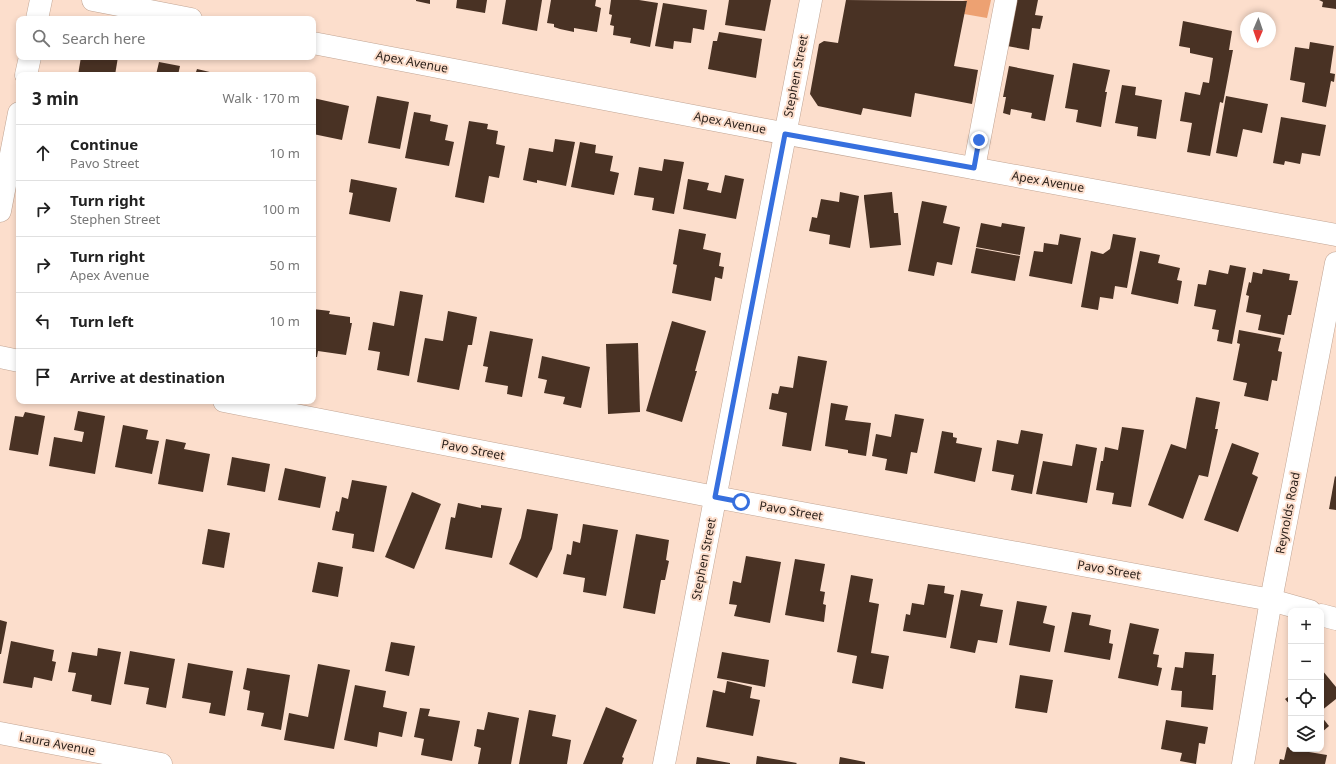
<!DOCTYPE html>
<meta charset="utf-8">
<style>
:root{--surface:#fff;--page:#f6f6f6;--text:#222;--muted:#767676;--line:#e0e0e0}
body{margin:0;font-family:"Noto Sans",sans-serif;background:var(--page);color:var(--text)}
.controls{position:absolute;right:12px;bottom:12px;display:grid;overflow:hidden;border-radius:8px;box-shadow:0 2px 6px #0003}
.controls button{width:36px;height:36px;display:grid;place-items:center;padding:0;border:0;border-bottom:1px solid var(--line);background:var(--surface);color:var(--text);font:20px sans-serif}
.compass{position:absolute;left:1240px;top:12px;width:36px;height:36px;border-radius:50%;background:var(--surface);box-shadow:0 2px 6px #0003;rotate:182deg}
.stop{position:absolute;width:12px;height:12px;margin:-9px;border:3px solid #366fde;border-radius:50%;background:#fff}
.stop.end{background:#366fde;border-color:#fff;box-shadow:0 1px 4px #0008}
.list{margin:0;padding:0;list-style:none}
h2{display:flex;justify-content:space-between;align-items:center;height:52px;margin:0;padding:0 16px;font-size:17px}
h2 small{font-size:13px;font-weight:400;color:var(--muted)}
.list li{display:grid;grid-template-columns:26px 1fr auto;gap:12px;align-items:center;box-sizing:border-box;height:56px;padding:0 16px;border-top:1px solid var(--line)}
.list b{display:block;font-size:15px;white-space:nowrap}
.list p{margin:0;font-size:13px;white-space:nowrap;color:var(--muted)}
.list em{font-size:13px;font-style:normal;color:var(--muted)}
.icon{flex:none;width:22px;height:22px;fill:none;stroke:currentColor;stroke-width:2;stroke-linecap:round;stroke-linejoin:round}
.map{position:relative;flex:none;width:1336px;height:764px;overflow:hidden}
.search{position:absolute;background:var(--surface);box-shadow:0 2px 6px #0003;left:16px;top:16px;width:300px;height:44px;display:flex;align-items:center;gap:10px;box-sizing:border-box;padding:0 14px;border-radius:8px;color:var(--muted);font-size:15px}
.panel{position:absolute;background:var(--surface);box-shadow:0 2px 6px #0003;left:16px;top:72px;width:300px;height:332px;border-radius:8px}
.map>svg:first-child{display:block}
.green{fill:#eda172}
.building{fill:#493224}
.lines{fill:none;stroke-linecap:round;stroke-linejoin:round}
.minor-casing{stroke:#c1a594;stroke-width:23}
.minor{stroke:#fff;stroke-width:22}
.route{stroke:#366fde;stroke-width:5}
.labels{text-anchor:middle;stroke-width:4;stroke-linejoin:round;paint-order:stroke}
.street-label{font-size:12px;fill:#2c211b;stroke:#fcdecc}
</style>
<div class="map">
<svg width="1336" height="764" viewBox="0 0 1336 764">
<rect width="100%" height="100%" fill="#fcdecc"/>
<polygon class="green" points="963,0 991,0 987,18 964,14 967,1"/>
<g class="building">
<polygon points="416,0 430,0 430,4 416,1"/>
<polygon points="457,0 487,0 485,13 456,8"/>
<polygon points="506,0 542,0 537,31 502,24"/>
<polygon points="551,0 596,0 595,6 601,8 597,32 574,28 574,32 560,29 554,27 554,24 547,23"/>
<polygon points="611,0 639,0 658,3 650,47 630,43 631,38 613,35 614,26 610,25 612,15 609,14"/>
<polygon points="729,0 771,0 765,31 725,25"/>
<polygon points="846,0 967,1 954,66 978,70 972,104 915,93 911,117 863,108 861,115 818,106 810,94 819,44 824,41 838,43"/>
<polygon points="1016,0 1038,0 1035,15 1043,16 1040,29 1032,28 1029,50 1007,46"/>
<polygon points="1319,0 1336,0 1336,9 1322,7 1323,2"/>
<polygon points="663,3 707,10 704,30 693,28 691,43 674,41 673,49 655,46"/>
<polygon points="1183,21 1232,31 1229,50 1233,50 1223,103 1220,102 1210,156 1187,152 1192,123 1180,121 1185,92 1200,95 1203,82 1209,83 1213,58 1190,53 1190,48 1179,46"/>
<polygon points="719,32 762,39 756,78 708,69 713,41 717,41"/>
<polygon points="1310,42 1334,46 1330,73 1335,74 1334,82 1331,81 1326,107 1302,102 1305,83 1290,80 1295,47 1309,49"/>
<polygon points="81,57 118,57 115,75 78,75"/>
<polygon points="159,62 180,66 178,75 156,75"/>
<polygon points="1073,63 1110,70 1105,92 1107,92 1101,127 1076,122 1078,110 1065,108"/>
<polygon points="1009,66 1054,75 1045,121 1031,118 1032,113 1011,109 1010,115 1003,113 1006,97 1003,97"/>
<polygon points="197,69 214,73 213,75 195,75"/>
<polygon points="1122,85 1136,87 1135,95 1162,100 1156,139 1137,136 1138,127 1115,123"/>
<polygon points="377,96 409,102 400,149 368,143"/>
<polygon points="1226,96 1268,104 1262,133 1243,129 1237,157 1216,153"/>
<polygon points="313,98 349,106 342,140 313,134"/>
<polygon points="414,112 431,115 430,121 448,125 445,140 454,142 449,166 405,158"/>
<polygon points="1281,117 1326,125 1320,156 1302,153 1300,164 1285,161 1284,165 1273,163"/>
<polygon points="469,121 488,124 487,129 498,131 496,144 505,146 499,178 489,176 484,203 455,197"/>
<polygon points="555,139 575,142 566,186 537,180 537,183 523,180 529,148 553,152"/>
<polygon points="580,142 596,145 595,153 613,156 610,171 619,173 614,195 571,187"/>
<polygon points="664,159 684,162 674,214 652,210 654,198 634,195 639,167 662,171"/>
<polygon points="725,175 744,179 736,219 683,209 688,179 709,183 707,190 721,193"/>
<polygon points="351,179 397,188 390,222 349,214 353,193 349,192"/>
<polygon points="840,192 859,196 850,248 829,244 830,235 809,231 812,217 817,218 821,199 839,202"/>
<polygon points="892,192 894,213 898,213 901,245 870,248 864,198 864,195"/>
<polygon points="922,201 947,206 943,223 960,227 952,265 937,262 934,276 908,271"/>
<polygon points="981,223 1001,227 1002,223 1025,227 1020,255 976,247"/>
<polygon points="679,229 706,234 703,249 721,253 719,266 724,267 722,279 715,277 711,301 672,293 677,265 673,264"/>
<polygon points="1060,234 1081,238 1072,284 1029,276 1034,251 1043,252 1044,243 1058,245"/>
<polygon points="1113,234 1136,238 1127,288 1115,286 1113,299 1100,297 1098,310 1081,307 1091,251 1103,254 1110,249"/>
<polygon points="976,248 1020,256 1015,281 971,273"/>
<polygon points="1140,251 1160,255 1158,263 1180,268 1177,280 1182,281 1178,304 1131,294"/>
<polygon points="1230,265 1246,268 1232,344 1217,341 1219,330 1212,329 1216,310 1194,306 1198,284 1206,285 1209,270 1228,274"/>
<polygon points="1263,269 1290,274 1289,280 1298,281 1291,315 1288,315 1284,335 1258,330 1261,315 1246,312 1249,296 1246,295 1249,282 1251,283 1253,272 1262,274"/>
<polygon points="400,291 423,295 409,376 377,370 380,352 368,350 373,322 394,326"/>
<polygon points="313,309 330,311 329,314 350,317 350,323 352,323 346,355 318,351 317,357 313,357"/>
<polygon points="448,311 477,317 472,345 468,345 459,390 417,382 425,338 443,341"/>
<polygon points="672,321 706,331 695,371 697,371 682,422 646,411"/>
<polygon points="1239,330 1281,338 1278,351 1282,352 1277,381 1272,380 1268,401 1244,396 1247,383 1233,380 1240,344 1237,343"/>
<polygon points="490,331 533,339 522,397 507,394 508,386 485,382 488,367 483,366"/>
<polygon points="638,343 640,412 608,414 606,344"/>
<polygon points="542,356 590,367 581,408 563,404 565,397 544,393 547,380 538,378"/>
<polygon points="798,356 827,361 811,451 782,446 787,413 769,409 772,393 778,394 780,386 793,388"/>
<polygon points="1196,397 1220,402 1215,429 1218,429 1208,477 1199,475 1183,519 1148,505 1171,444 1186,449"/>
<polygon points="831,403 848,406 845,420 871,423 866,456 848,453 848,450 825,446"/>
<polygon points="78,411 105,416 95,474 49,466 54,437 82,442 84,432 74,430"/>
<polygon points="25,412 45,416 38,455 9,450 15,416 23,417"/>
<polygon points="895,414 924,419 917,453 911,452 907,474 885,470 887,459 872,456 876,434 891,437"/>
<polygon points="123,425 148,430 146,439 159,441 152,474 115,467"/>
<polygon points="1122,427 1144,430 1131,507 1112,504 1114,493 1096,490 1101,461 1103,461 1105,447 1118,450"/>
<polygon points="1021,430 1043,434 1032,494 1011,490 1014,475 992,471 997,440 1018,444"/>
<polygon points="942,431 953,433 953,437 957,438 956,443 982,448 975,482 934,473"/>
<polygon points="166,439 186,443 184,449 210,454 203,492 158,484"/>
<polygon points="1232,443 1259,453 1252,474 1258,477 1238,532 1204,520"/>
<polygon points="1076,444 1097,448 1087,503 1036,494 1043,461 1072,466"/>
<polygon points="232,457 270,464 265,492 227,485"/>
<polygon points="285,468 326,477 320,508 278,500"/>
<polygon points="1335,476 1336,477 1336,510 1329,509"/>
<polygon points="352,480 387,486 374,552 352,548 354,534 332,530 336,511 339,512 342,497 348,499"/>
<polygon points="412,492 441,504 414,569 385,557"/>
<polygon points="458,503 481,508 481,505 502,508 492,558 445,549 451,517 455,518"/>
<polygon points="527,509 558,514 552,549 537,578 509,564 521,538"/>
<polygon points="583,524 618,530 606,596 583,592 585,578 563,574 567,554 571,555 573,541 580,543"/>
<polygon points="208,529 230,533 224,568 202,564"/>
<polygon points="636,534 669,540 666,560 669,561 665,580 661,580 655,614 623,608"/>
<polygon points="746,556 781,562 770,623 734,616 737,605 729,604 733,581 741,583"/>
<polygon points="795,559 825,564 820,591 825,592 823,604 826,605 824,622 785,615"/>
<polygon points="318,562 343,567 338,597 312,592"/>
<polygon points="851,575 873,579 869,602 879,604 871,653 889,656 883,689 852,683 857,656 837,652"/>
<polygon points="928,584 945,586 944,593 954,595 946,638 903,631 906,614 910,615 912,603 924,605"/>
<polygon points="961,590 983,594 980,606 1003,610 997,643 978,640 975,653 950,648"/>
<polygon points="1017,601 1047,606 1043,623 1055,626 1050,652 1009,645"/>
<polygon points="1072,612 1091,615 1089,625 1111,630 1109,643 1113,644 1110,660 1064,652"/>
<polygon points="0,620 7,622 1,654 0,654"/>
<polygon points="1130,623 1159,629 1153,654 1159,655 1157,667 1162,668 1158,686 1118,678"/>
<polygon points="11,641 54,650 52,661 56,662 52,681 34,677 32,688 3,683"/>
<polygon points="391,642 415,646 409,676 385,671"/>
<polygon points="98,648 121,652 111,705 91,701 92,695 72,691 76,673 68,672 72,652 97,656"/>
<polygon points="130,651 175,659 166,708 146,704 149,688 124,684"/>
<polygon points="722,652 769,660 765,687 717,678"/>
<polygon points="1185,652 1214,654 1212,675 1216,675 1213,710 1181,707 1182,691 1171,690 1175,667 1183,668"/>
<polygon points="188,663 233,671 225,716 209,713 211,703 182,698"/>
<polygon points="318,664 350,670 334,749 284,740 289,713 308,717"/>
<polygon points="247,668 290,675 281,730 261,726 264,713 247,710 250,691 243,689"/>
<polygon points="1322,670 1336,687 1336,699 1321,711 1321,671"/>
<polygon points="1020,675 1053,680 1047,713 1015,708"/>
<polygon points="727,681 752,687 750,698 760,700 753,736 706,727 713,690 725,693"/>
<polygon points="355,685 386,691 383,707 407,712 402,737 379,732 377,747 344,740"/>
<polygon points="1291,695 1291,706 1285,699"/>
<polygon points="606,707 637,720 622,757 624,758 622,764 583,764"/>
<polygon points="420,708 430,709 428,716 460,721 452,761 421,755 424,739 414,737"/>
<polygon points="529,710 556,715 552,736 571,740 567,764 519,764"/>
<polygon points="488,712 519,718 511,764 478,764 481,748 474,746 477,729 484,730"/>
<polygon points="1321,716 1329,726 1321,733"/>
<polygon points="1166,720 1208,727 1205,744 1199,743 1196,764 1180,761 1182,753 1161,749"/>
<polygon points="1287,747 1291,748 1291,749 1327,755 1325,764 1279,764 1280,759 1284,760"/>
<polygon points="757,756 797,763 796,764 756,764"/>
<polygon points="697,757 730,763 730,764 696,764"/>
<polygon points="840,757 865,762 865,764 839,764"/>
</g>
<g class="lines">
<g class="minor-casing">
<g id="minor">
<polyline points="93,0 191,19"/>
<polyline points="37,19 41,0"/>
<polyline points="313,43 761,129 1336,235"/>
<polyline points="26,75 30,57"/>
<polyline points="974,168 1006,0"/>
<polyline points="0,211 19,113"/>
<polyline points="0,357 19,361"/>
<polyline points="224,401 715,497 1271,600 1310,611"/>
<polyline points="1321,615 1336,619"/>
<polyline points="0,733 161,764"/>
<polyline points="664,764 811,0"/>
<polyline points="1243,764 1271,600 1336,263"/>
</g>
</g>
<use href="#minor" class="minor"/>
</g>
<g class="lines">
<polyline class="route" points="741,502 715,497 785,134 974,168 979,140"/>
</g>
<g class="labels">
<g class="street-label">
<text transform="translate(412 62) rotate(11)" y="4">Apex Avenue</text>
<text transform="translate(796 76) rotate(-79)" y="4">Stephen Street</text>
<text transform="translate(730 123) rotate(11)" y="4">Apex Avenue</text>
<text transform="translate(1048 182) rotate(10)" y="4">Apex Avenue</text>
<text transform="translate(473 450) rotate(11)" y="4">Pavo Street</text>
<text transform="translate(791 511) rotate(10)" y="4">Pavo Street</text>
<text transform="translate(1288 513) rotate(-79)" y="4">Reynolds Road</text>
<text transform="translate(704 559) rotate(-79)" y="4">Stephen Street</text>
<text transform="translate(1109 570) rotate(10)" y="4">Pavo Street</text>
<text transform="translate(57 744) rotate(11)" y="4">Laura Avenue</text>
</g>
</g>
</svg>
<div class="controls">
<button>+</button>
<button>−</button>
<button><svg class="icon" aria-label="locate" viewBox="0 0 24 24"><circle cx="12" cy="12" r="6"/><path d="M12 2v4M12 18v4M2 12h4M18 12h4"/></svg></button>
<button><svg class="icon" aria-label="layers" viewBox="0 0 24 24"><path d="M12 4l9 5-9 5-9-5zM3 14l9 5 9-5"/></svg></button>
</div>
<svg class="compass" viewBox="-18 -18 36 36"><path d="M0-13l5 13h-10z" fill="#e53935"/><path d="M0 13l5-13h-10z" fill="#767676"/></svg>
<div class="stop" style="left:741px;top:502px"></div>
<div class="stop end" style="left:979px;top:140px"></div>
<div class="search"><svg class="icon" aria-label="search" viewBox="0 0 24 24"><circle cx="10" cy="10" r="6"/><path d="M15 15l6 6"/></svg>Search here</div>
<section class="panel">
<h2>3 min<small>Walk · 170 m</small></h2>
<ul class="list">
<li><svg class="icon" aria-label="ahead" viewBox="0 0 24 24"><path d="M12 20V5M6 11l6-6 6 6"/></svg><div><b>Continue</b><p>Pavo Street</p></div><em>10 m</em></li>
<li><svg class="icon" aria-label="right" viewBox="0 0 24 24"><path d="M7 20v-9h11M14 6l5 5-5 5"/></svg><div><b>Turn right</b><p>Stephen Street</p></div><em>100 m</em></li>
<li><svg class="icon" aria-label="right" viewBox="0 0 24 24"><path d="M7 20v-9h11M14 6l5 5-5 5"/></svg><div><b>Turn right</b><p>Apex Avenue</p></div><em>50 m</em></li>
<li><svg class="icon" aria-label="left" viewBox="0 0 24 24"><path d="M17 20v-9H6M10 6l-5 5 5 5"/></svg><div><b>Turn left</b></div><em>10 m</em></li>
<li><svg class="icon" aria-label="arrive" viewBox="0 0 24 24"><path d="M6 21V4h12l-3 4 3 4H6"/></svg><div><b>Arrive at destination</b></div></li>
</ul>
</section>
</div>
